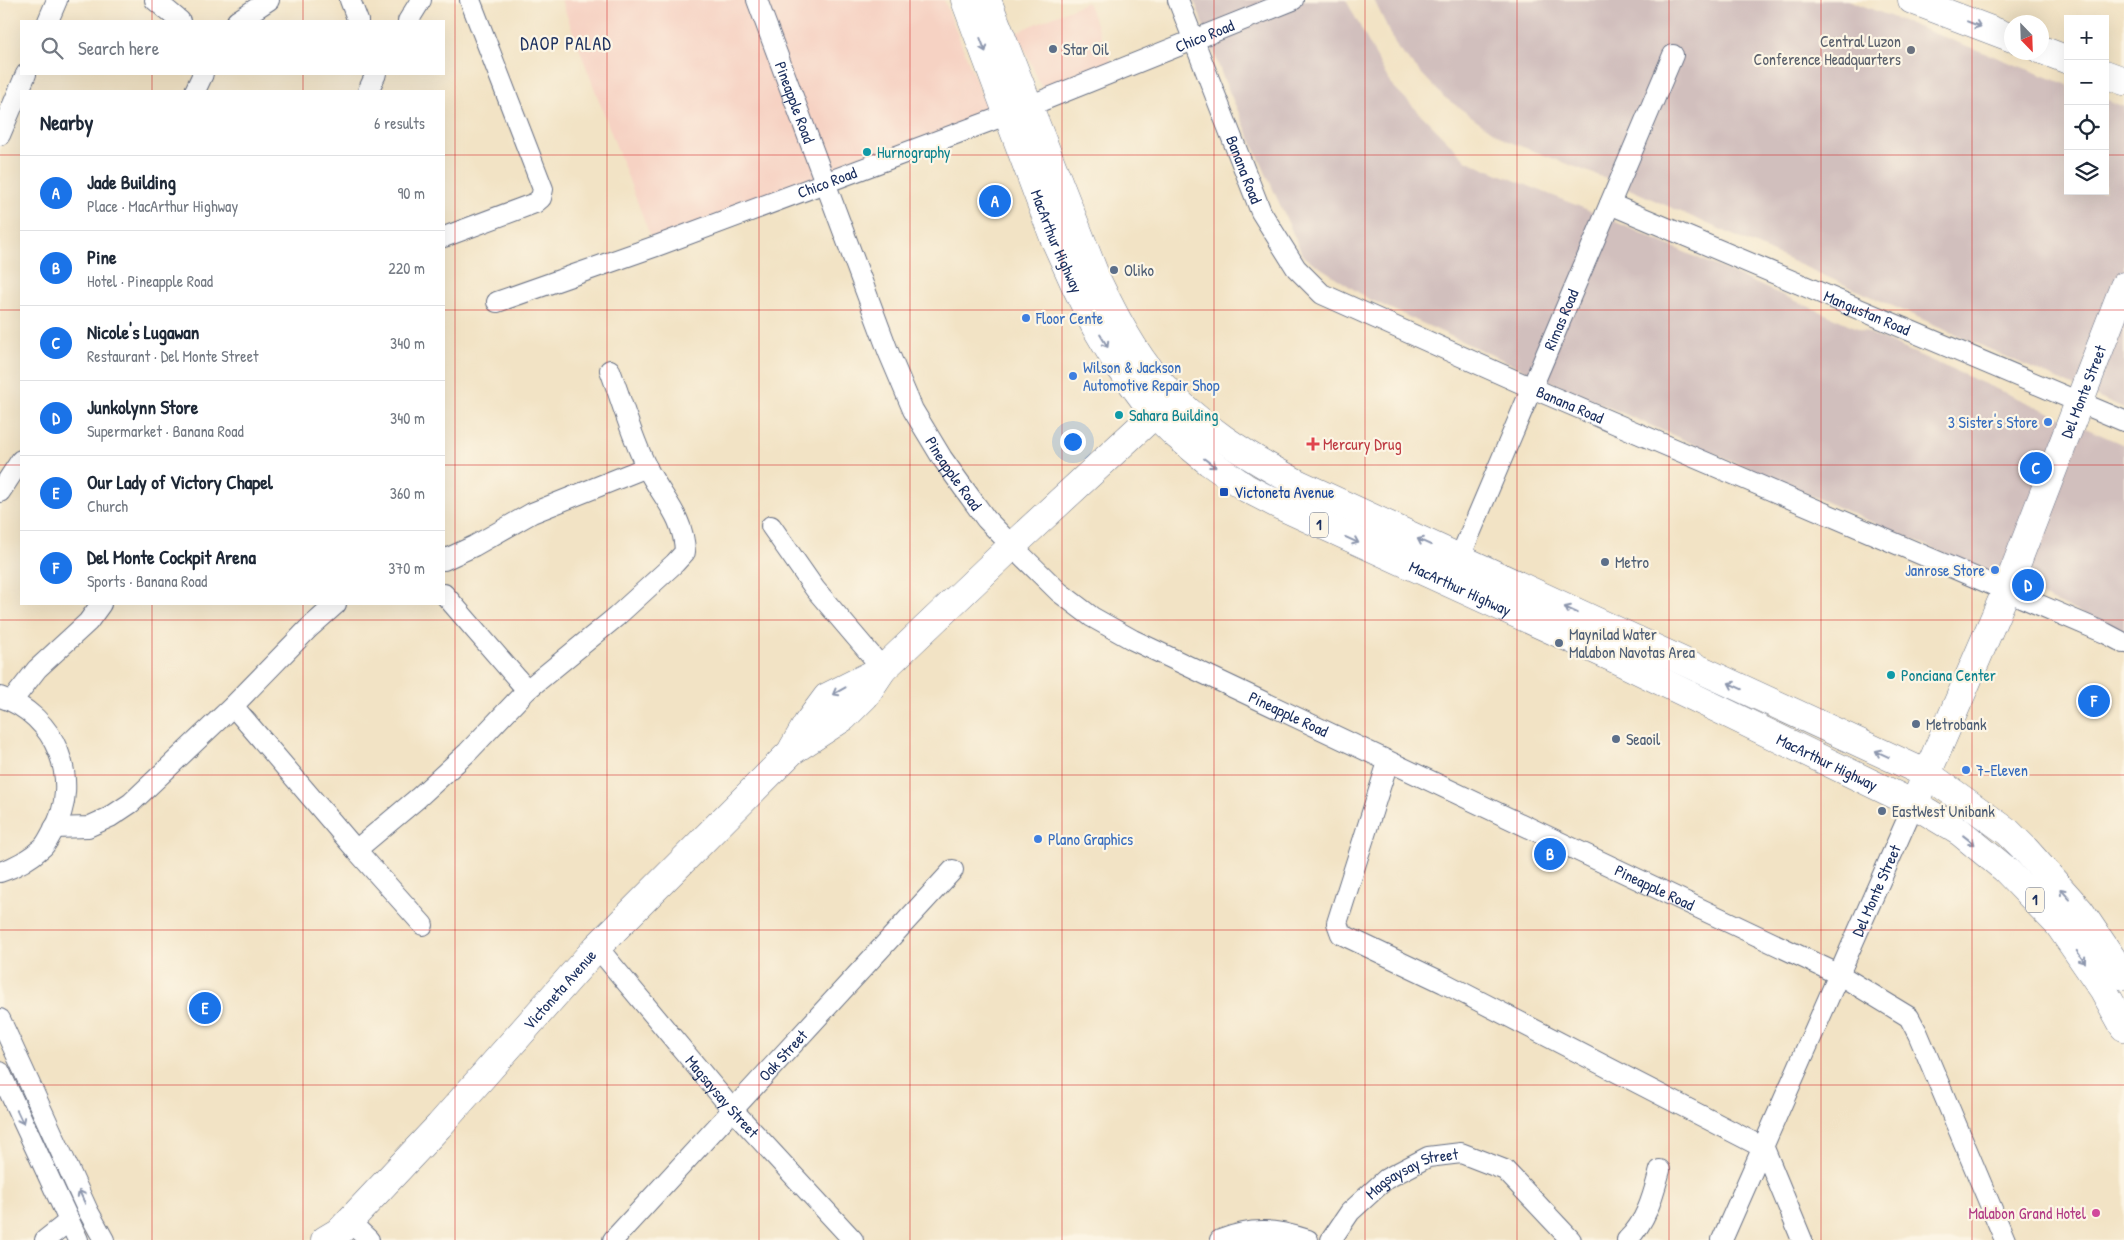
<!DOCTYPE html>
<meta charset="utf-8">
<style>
:root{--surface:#fff;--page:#f6f6f7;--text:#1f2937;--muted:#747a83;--line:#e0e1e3;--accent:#1a73e8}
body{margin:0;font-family:"Patrick Hand",sans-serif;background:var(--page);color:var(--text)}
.controls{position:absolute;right:15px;top:15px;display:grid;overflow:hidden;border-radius:0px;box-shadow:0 5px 20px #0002}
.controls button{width:45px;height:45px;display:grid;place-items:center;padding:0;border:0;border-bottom:1px solid var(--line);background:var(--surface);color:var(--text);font:25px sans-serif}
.compass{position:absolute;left:2004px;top:15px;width:45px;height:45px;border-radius:50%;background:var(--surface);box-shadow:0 5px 20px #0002;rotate:157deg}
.you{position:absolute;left:1072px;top:441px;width:18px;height:18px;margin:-12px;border:4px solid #fff;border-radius:50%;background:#1a73e8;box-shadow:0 0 0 8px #1a73e833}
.badge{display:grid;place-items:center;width:32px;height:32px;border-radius:50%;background:var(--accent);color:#fff;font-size:16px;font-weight:700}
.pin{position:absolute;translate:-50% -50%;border:2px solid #fff;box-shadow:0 1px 5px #0006}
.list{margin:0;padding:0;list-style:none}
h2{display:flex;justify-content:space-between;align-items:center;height:65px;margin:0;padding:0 20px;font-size:21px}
h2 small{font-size:16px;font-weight:400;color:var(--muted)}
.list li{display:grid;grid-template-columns:32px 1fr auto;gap:15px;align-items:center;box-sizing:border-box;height:75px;padding:0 20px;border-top:1px solid var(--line)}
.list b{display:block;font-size:19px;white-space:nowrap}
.list p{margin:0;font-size:16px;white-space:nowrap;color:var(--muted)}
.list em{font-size:16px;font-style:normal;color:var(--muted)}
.icon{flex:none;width:28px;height:28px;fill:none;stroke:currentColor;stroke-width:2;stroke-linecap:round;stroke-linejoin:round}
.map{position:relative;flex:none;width:2124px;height:1240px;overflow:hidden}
.search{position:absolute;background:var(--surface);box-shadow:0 5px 20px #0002;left:20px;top:20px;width:425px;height:55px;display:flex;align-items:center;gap:12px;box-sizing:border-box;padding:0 18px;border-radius:0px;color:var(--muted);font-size:19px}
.panel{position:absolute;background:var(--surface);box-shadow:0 5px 20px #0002;left:20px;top:90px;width:425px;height:515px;border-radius:0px}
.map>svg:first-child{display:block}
.built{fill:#f6d2c3}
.industrial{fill:#d1bfbd}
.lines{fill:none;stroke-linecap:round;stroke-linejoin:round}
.street-casing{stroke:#666e82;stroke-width:22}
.secondary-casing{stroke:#666e82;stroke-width:29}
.highway-casing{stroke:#666e82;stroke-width:29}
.street{stroke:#fff;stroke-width:20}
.secondary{stroke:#fff;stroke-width:28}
.highway{stroke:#fff;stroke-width:28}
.oneway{stroke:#8d97ae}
.grid{fill:none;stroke:#d62828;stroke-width:1;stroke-opacity:0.55}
.service-dot{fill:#5c6f8a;stroke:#fcf5e5;stroke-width:2}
.worship-dot{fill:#6b7280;stroke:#fcf5e5;stroke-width:2}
.culture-dot{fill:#0f9aa8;stroke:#fcf5e5;stroke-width:2}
.shop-dot{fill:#3f7fe0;stroke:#fcf5e5;stroke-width:2}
.health-dot{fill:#e0444e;stroke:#fcf5e5;stroke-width:2}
.transit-dot{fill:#1a4fb4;stroke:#fcf5e5;stroke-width:2}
.hotel-dot{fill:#d1479c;stroke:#fcf5e5;stroke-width:2}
.labels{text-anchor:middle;stroke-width:4.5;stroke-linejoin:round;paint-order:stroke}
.shield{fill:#fcf5e5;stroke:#5e6a86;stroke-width:1}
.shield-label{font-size:15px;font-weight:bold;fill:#1b2f5e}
.street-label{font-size:16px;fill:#1b2f5e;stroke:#fcf5e5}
.worship-label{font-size:16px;fill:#5b616d;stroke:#fcf5e5;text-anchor:end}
.service-label{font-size:16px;fill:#4e5e75;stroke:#fcf5e5;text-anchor:start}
.culture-label{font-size:16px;fill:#0d838f;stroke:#fcf5e5;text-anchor:start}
.shop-label{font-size:16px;fill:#366cbe;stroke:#fcf5e5;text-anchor:start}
.health-label{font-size:16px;fill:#be3a42;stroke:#fcf5e5;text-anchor:start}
.transit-label{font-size:16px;fill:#164399;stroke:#fcf5e5;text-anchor:start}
.hotel-label{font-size:16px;fill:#b23c85;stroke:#fcf5e5;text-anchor:end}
.neighbourhood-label{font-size:18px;letter-spacing:1px;fill:#1b2f5e;stroke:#fcf5e5}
</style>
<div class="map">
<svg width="2124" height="1240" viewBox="0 0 2124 1240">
<rect width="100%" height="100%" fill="#fcf5e5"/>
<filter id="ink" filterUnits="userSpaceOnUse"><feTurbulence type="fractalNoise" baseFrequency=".02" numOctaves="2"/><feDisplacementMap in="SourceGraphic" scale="10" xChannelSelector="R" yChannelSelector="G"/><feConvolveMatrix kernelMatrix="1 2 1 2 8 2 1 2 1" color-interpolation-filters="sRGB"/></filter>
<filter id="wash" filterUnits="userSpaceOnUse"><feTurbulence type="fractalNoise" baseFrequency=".0096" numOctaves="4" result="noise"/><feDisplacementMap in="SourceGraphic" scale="20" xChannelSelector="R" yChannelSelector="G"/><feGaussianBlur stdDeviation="1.12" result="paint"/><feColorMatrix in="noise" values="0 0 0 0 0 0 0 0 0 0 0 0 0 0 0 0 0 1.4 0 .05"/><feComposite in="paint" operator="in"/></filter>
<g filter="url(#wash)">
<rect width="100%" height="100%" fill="#f2e3c5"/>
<g class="built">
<polygon points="561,0 944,0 990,116 655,249"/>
<polygon points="1087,2 1113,66 1044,93 1017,32"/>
</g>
<g class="industrial">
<polygon points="1194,0 1346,0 1390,83 1467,161 1593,212 2124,445 2124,632 1565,388 1367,298 1303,256 1224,80"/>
<polygon points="1374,0 1848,0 2068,85 2068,191 2105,191 2105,99 2124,107 2124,409 1607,179 1505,140 1444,97 1398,49"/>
</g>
</g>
<g filter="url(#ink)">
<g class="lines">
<g class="street-casing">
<g id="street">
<polyline points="155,0 180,21"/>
<polyline points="350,0 358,21"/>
<path id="s1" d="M757,0L888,351L913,410L942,458L962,486L986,519L1012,546L1059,592L1092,617L1133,640L1840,975L1909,1017L1918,1034L2005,1240"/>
<path id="s2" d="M1178,0L1261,212L1296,268L1322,294L1532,388L2105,633L2124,643"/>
<polyline points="48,21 57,0"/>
<polyline points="237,21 269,0"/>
<polyline points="408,21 421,0"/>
<polyline points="195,91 203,74"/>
<polyline points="368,91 376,74"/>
<polyline points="0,135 26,74"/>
<path id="s3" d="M1610,204L2124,421"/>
<polyline points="444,237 535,203 541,198 543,189 470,0"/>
<path id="s4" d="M497,302L659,245L1009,114L1293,0"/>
<polyline points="0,492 21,460"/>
<polyline points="771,526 815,589 883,669"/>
<polyline points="444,560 474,546 532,513 647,467"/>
<path id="s5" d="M1455,569L1673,55"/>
<polyline points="444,594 527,690"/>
<path d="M0,697C55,714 83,781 53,831C50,836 47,843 43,847C30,859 16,867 0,872"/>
<polyline points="12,701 37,669 88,622 101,604"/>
<polyline points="233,706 356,850 423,925"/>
<polyline points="1388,762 1337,923 1341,934 1444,983 1764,1148 1802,1240"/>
<polyline points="54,828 88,827 110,817 131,803 233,706 308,629 336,604"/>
<path d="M356,850L418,798L468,752L527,690L616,617L675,563L685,552C684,516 662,498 647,468C632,438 622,402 610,370"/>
<path id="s6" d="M597,947L732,1109L853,1240"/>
<polyline points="0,1019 88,1211 104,1240"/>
<polyline points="0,1072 78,1240"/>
<polyline points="349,1221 369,1240"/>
<polyline points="45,1240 69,1221"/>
<path id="s7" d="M613,1240L953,870"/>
<path d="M1220,1240C1253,1227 1275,1229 1308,1240"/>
<path id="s8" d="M1331,1240L1350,1212L1386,1179L1428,1157L1461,1153L1505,1170L1571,1240"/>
<path d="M1627,1240C1647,1221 1653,1195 1660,1170"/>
<path id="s9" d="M1722,1240L1914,804"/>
</g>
</g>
<g class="secondary-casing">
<g id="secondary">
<polyline points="1912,0 2012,38"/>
<polyline points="2042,50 2068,60"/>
<polyline points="2105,74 2124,81"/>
<polyline points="793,748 807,724 827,697 883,669"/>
<path id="s10" d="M1914,804L2006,591L2124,286"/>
<path id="s11" d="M325,1240L340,1231L439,1126L597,947L792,751L844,717L865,696L883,669L1012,546L1172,398"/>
</g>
</g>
<g class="highway-casing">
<g id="highway">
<path id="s12" d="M965,0L1054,238L1077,289L1095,326L1117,363L1154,413L1174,433L1209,462L1246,488L1281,506L1611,657L1914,804L1960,832L2005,869L2059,925L2103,989L2124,1027"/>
<path d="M987,0L1097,280C1114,315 1133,352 1158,381C1197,426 1247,456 1299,484L1927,774L2008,832L2024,848L2080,911L2124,976"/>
</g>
</g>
<use href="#street" class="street"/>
<use href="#secondary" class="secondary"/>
<use href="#highway" class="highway"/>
</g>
<defs><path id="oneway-shaft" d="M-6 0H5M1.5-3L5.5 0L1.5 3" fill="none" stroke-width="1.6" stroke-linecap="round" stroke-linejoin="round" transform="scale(1.25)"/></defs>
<g class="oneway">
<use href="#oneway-shaft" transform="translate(1974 24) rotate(21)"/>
<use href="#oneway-shaft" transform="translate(983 45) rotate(69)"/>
<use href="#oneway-shaft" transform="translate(1104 341) rotate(59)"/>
<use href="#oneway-shaft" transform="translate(1210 463) rotate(37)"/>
<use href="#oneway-shaft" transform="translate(1352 540) rotate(24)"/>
<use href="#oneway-shaft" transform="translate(1424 542) rotate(-155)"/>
<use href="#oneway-shaft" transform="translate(1571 610) rotate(-155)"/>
<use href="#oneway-shaft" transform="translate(1735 686) rotate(-155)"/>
<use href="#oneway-shaft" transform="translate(839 691) rotate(151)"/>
<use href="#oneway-shaft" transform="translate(1882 754) rotate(-155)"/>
<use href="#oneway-shaft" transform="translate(1969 840) rotate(38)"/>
<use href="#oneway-shaft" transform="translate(2065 894) rotate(-132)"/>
<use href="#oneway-shaft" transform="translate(2081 957) rotate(55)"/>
<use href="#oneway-shaft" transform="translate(20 1117) rotate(65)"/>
<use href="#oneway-shaft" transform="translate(82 1197) rotate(-115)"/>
</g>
</g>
<path class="grid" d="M152,0V21M303,0V21M455,0V1240M607,0V1240M759,0V1240M910,0V1240M1062,0V1240M1214,0V1240M1365,0V1240M1517,0V1240M1669,0V1240M1821,0V1240M1972,0V1240M152,74V91M303,74V91M0,155H21M444,155H2068M2105,155H2124M0,310H21M444,310H2124M0,465H21M444,465H2124M152,604V1240M303,604V1240M0,620H2124M0,775H2124M0,930H2124M0,1085H2124"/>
<g class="service-dot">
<circle cx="1053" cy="49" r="5"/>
<circle cx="1114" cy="270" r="5"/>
<circle cx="1605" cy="562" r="5"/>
<circle cx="1559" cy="643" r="5"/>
<circle cx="1916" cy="724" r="5"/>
<circle cx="1616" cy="739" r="5"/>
<circle cx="1882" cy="811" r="5"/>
</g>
<circle class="worship-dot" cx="1911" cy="50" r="5"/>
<g class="culture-dot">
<circle cx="867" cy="152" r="5"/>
<circle cx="1119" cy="415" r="5"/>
<circle cx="1891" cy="675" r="5"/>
</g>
<g class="shop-dot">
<circle cx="1026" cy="318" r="5"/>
<circle cx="1073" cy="376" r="5"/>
<circle cx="2048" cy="422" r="5"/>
<circle cx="1995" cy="570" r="5"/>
<circle cx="1966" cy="770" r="5"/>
<circle cx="1038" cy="839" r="5"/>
</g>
<path class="health-dot" d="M1310.5 436.5h5v5h5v5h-5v5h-5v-5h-5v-5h5z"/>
<rect class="transit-dot" x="1219" y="487" width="10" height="10" rx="2.5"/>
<circle class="hotel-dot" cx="2096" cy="1213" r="5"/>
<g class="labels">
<g class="shield">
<rect x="1310" y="512.5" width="18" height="25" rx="4"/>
<rect x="2026" y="887.5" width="18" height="25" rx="4"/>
</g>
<g class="shield-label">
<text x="1319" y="530">1</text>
<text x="2035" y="905">1</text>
</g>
<g class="street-label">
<text dy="6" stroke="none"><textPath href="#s4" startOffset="756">Chico Road</textPath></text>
<text dy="6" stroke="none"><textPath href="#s1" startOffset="109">Pineapple Road</textPath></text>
<text dy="6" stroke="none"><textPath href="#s2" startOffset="182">Banana Road</textPath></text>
<text dy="6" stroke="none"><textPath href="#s4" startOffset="351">Chico Road</textPath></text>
<text dy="6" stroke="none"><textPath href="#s12" startOffset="258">MacArthur Highway</textPath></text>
<text dy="6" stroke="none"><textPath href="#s3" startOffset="279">Mangustan Road</textPath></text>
<text dy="6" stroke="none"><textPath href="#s5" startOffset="271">Rimas Road</textPath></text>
<text dy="6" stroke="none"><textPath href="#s10" startOffset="446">Del Monte Street</textPath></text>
<text dy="6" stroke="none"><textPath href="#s2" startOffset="602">Banana Road</textPath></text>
<text dy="6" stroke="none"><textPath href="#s1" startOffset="514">Pineapple Road</textPath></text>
<text dy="6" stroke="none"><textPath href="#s12" startOffset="812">MacArthur Highway</textPath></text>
<text dy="6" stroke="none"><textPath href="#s1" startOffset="934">Pineapple Road</textPath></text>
<text dy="6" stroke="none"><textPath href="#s12" startOffset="1218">MacArthur Highway</textPath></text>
<text dy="6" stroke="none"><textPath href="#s1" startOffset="1339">Pineapple Road</textPath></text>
<text dy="6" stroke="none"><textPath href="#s9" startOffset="382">Del Monte Street</textPath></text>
<text dy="6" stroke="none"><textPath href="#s11" startOffset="344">Victoneta Avenue</textPath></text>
<text dy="6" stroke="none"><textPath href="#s7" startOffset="251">Oak Street</textPath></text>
<text dy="6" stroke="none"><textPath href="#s6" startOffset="195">Magsaysay Street</textPath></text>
<text dy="6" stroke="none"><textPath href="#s8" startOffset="109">Magsaysay Street</textPath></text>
</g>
<g class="worship-label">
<text x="1901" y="47">Central Luzon<tspan x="1901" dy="18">Conference Headquarters</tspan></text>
</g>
<g class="service-label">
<text x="1063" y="55">Star Oil</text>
<text x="1124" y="276">Oliko</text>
<text x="1615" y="568">Metro</text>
<text x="1569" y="640">Maynilad Water<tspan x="1569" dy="18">Malabon Navotas Area</tspan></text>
<text x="1926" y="730">Metrobank</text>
<text x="1626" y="745">Seaoil</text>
<text x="1892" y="817">EastWest Unibank</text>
</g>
<g class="culture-label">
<text x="877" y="158">Hurnography</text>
<text x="1129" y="421">Sahara Building</text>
<text x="1901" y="681">Ponciana Center</text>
</g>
<g class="shop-label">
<text x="1036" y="324">Floor Cente</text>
<text x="1083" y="373">Wilson &amp; Jackson<tspan x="1083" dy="18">Automotive Repair Shop</tspan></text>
<text x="2038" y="428" text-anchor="end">3 Sister's Store</text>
<text x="1985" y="576" text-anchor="end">Janrose Store</text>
<text x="1976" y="776">7-Eleven</text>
<text x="1048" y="845">Plano Graphics</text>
</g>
<g class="health-label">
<text x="1323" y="450">Mercury Drug</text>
</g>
<g class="transit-label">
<text x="1234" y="498">Victoneta Avenue</text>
</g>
<g class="hotel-label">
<text x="2086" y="1219">Malabon Grand Hotel</text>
</g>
<g class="neighbourhood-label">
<text x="566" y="50">DAOP PALAD</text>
</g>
</g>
</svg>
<div class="controls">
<button>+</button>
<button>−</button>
<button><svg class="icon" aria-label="locate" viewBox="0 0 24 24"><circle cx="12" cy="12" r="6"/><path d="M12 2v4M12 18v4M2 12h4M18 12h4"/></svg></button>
<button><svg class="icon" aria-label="layers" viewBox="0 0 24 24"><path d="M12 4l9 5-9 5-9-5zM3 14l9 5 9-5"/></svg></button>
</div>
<svg class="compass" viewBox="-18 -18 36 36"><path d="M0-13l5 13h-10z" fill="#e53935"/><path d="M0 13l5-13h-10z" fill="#747a83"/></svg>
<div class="you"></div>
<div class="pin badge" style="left:995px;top:201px">A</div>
<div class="pin badge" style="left:1550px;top:854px">B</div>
<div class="pin badge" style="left:2036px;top:468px">C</div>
<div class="pin badge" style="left:2028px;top:585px">D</div>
<div class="pin badge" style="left:205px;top:1008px">E</div>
<div class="pin badge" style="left:2094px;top:701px">F</div>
<div class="search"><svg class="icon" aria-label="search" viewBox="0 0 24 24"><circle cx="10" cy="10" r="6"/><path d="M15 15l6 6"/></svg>Search here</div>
<section class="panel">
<h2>Nearby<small>6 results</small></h2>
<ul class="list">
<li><span class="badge">A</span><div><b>Jade Building</b><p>Place · MacArthur Highway</p></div><em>90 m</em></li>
<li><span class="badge">B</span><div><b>Pine</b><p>Hotel · Pineapple Road</p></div><em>220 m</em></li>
<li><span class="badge">C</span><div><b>Nicole's Lugawan</b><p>Restaurant · Del Monte Street</p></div><em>340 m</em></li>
<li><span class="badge">D</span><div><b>Junkolynn Store</b><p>Supermarket · Banana Road</p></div><em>340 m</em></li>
<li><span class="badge">E</span><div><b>Our Lady of Victory Chapel</b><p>Church</p></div><em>360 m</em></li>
<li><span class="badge">F</span><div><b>Del Monte Cockpit Arena</b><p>Sports · Banana Road</p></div><em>370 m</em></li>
</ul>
</section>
</div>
